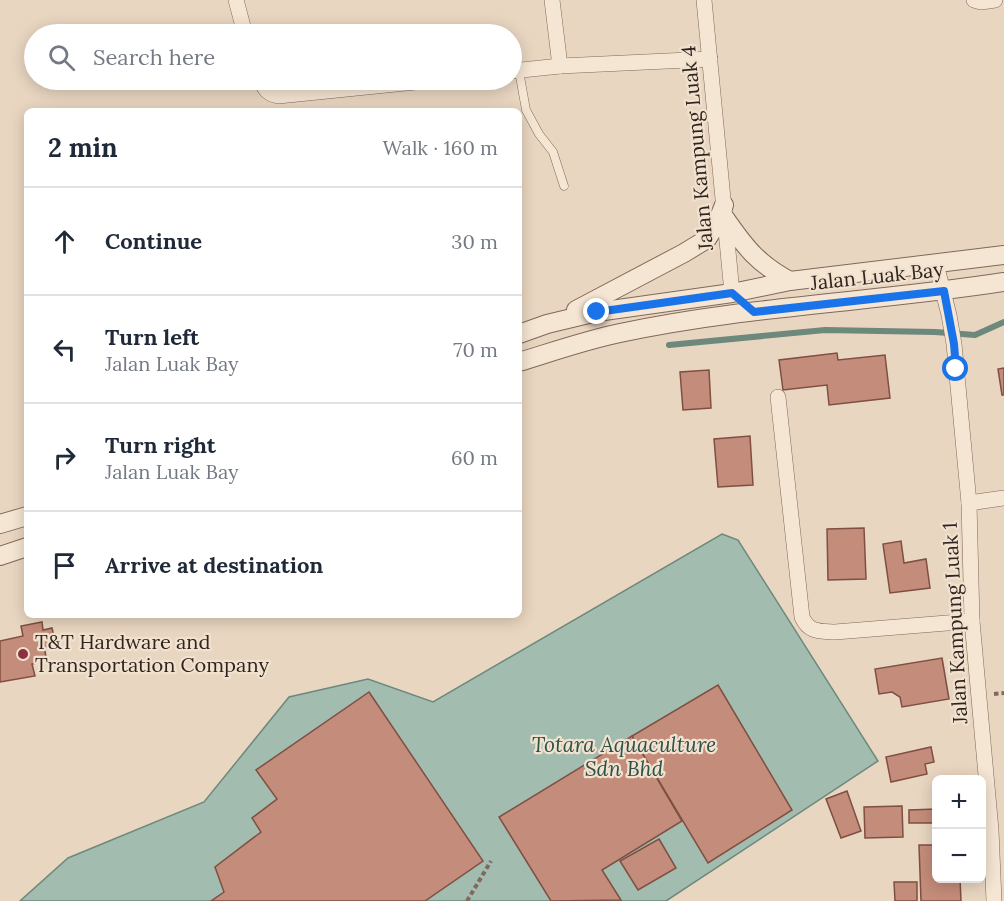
<!DOCTYPE html>
<meta charset="utf-8">
<style>
:root{--surface:#fff;--page:#f2f2f3;--text:#1f2937;--muted:#747a83;--line:#e0e1e3}
body{margin:0;font-family:Lora,serif;background:var(--page);color:var(--text)}
.controls{position:absolute;right:18px;bottom:18px;display:grid;overflow:hidden;border-radius:9px;box-shadow:0 3px 15px #0003}
.controls button{width:54px;height:54px;display:grid;place-items:center;padding:0;border:0;border-bottom:2px solid var(--line);background:var(--surface);color:var(--text);font:30px sans-serif}
.stop{position:absolute;width:18px;height:18px;margin:-14px;border:4px solid #1a73e8;border-radius:50%;background:#fff}
.stop.end{background:#1a73e8;border-color:#fff;box-shadow:0 2px 6px #0008}
.list{margin:0;padding:0;list-style:none}
h2{display:flex;justify-content:space-between;align-items:center;height:78px;margin:0;padding:0 24px;font-size:26px}
h2 small{font-size:20px;font-weight:400;color:var(--muted)}
.list li{display:grid;grid-template-columns:39px 1fr auto;gap:18px;align-items:center;box-sizing:border-box;height:108px;padding:0 24px;border-top:2px solid var(--line)}
.list b{display:block;font-size:22px;white-space:nowrap}
.list p{margin:0;font-size:20px;white-space:nowrap;color:var(--muted)}
.list em{font-size:20px;font-style:normal;color:var(--muted)}
.icon{flex:none;width:33px;height:33px;fill:none;stroke:currentColor;stroke-width:2;stroke-linecap:round;stroke-linejoin:round}
.map{position:relative;flex:none;width:1004px;height:901px;overflow:hidden}
.search{position:absolute;background:var(--surface);box-shadow:0 3px 15px #0003;left:24px;top:24px;width:498px;height:66px;display:flex;align-items:center;gap:15px;box-sizing:border-box;padding:0 21px;border-radius:33px;color:var(--muted);font-size:22px}
.panel{position:absolute;background:var(--surface);box-shadow:0 3px 15px #0003;left:24px;top:108px;width:498px;height:510px;border-radius:9px}
.map>svg:first-child{display:block}
.water{fill:#a3bcb0;stroke:#6c897c;stroke-width:1.5}
.lines{fill:none;stroke-linecap:round;stroke-linejoin:round}
.stream{stroke:#6c897c;stroke-width:6}
.building{fill:#c48c7a;stroke:#7e4f42;stroke-width:1.5}
.service-casing{stroke:#81685a;stroke-width:9}
.minor-casing{stroke:#81685a;stroke-width:16}
.tertiary-casing{stroke:#81685a;stroke-width:20}
.path{stroke:#81685a;stroke-width:4;stroke-dasharray:4.5 3;stroke-linecap:butt}
.service{stroke:#f5e5d3;stroke-width:8}
.minor{stroke:#f5e5d3;stroke-width:15}
.tertiary{stroke:#f5e5d3;stroke-width:18}
.route{stroke:#1a73e8;stroke-width:8}
.poi-dot{fill:#8b3041;stroke:#f1e2d0;stroke-width:2}
.labels{text-anchor:middle;stroke-width:4.5;stroke-linejoin:round;paint-order:stroke}
.street-label{font-size:20px;fill:#32241d;stroke:#f1e2d0}
.poi-label{font-size:20px;fill:#32241d;stroke:#f1e2d0;text-anchor:start}
.water-label{font-size:21px;font-style:italic;fill:#2e5148;stroke:#f1e2d0}
</style>
<div class="map">
<svg width="1004" height="901" viewBox="0 0 1004 901">
<rect width="100%" height="100%" fill="#e9d6c1"/>
<polygon class="water" points="722,534 738,540 878,761 666,901 20,901 68,858 204,802 289,697 368,679 433,702"/>
<g class="lines">
<polyline class="stream" points="669,345 825,330 935,332 975,335 1004,322"/>
</g>
<g class="building">
<polygon points="837,353 838,360 885,355 890,398 829,405 827,385 783,390 779,360"/>
<polygon points="1004,368 1004,395 1002,395 998,369"/>
<polygon points="709,370 711,408 683,410 680,372"/>
<polygon points="750,436 753,485 718,487 714,439"/>
<polygon points="864,528 866,579 828,580 827,529"/>
<polygon points="901,541 904,563 926,559 930,588 890,593 883,544"/>
<polygon points="42,622 43,630 52,628 56,645 44,647 47,661 32,664 35,676 0,682 0,641 23,636 21,626"/>
<polygon points="942,658 949,699 902,707 900,697 892,692 879,694 875,669"/>
<polygon points="718,685 792,810 708,863 632,736"/>
<polygon points="369,692 483,861 425,901 211,901 224,892 215,867 261,832 252,818 277,799 256,770"/>
<polygon points="632,736 682,821 602,870 621,900 551,901 499,817"/>
<polygon points="931,747 934,762 925,764 927,774 891,782 886,757"/>
<polygon points="847,791 861,831 841,838 826,799"/>
<polygon points="902,806 903,837 865,838 864,807"/>
<polygon points="936,809 936,823 909,823 909,810"/>
<polygon points="659,839 676,868 638,890 620,861"/>
<polygon points="919,845 936,845 936,878 960,878 961,901 921,901"/>
<polygon points="894,882 917,882 917,901 895,901"/>
</g>
<g class="lines">
<g class="service-casing">
<polyline id="service" points="519,71 526,110 539,134 553,152 564,186"/>
</g>
<g class="minor-casing">
<g id="minor">
<polyline points="236,0 245,34"/>
<polyline points="552,0 560,66"/>
<polyline points="704,0 732,293"/>
<polyline points="974,0 981,2 995,0"/>
<polyline points="512,71 560,66 710,59"/>
<path d="M261,80C264,89 268,94 278,96L435,80"/>
<polyline points="936,264 949,315 954,344 969,503 972,621 991,830 994,901"/>
<path d="M778,397L802,617C809,633 820,631 835,632L972,621"/>
<polyline points="969,503 1004,498"/>
</g>
</g>
<g class="tertiary-casing">
<g id="tertiary">
<path d="M725,218C745,247 758,264 790,281"/>
<polyline points="576,310 684,253 707,239 716,225 724,205"/>
<polyline points="519,334 547,324 597,312 732,293 790,281 1004,255"/>
<path d="M519,362C552,352 586,340 620,333C746,306 876,302 1004,282"/>
<polyline points="0,524 27,516"/>
<polyline points="0,556 27,547"/>
</g>
</g>
<g class="path">
<polyline points="994,694 1004,693"/>
<polyline points="467,901 491,861"/>
</g>
<use href="#service" class="service"/>
<use href="#minor" class="minor"/>
<use href="#tertiary" class="tertiary"/>
</g>
<g class="lines">
<polyline class="route" points="597,312 732,293 754,312 944,291 954,344 956,369"/>
</g>
<circle class="poi-dot" cx="23" cy="654" r="6"/>
<g class="labels">
<g class="street-label">
<text transform="translate(697 148) rotate(-95)" y="7">Jalan Kampung Luak 4</text>
<text transform="translate(877 276) rotate(-6)" y="7">Jalan Luak Bay</text>
<text transform="translate(955 623) rotate(-93)" y="7">Jalan Kampung Luak 1</text>
</g>
<g class="poi-label">
<text x="35" y="649">T&amp;T Hardware and<tspan x="35" dy="23">Transportation Company</tspan></text>
</g>
<g class="water-label">
<text x="624" y="752">Totara Aquaculture<tspan x="624" dy="24">Sdn Bhd</tspan></text>
</g>
</g>
</svg>
<div class="controls">
<button>+</button>
<button>−</button>
</div>
<div class="stop" style="left:956px;top:369px"></div>
<div class="stop end" style="left:597px;top:312px"></div>
<div class="search"><svg class="icon" aria-label="search" viewBox="0 0 24 24"><circle cx="10" cy="10" r="6"/><path d="M15 15l6 6"/></svg>Search here</div>
<section class="panel">
<h2>2 min<small>Walk · 160 m</small></h2>
<ul class="list">
<li><svg class="icon" aria-label="ahead" viewBox="0 0 24 24"><path d="M12 20V5M6 11l6-6 6 6"/></svg><div><b>Continue</b></div><em>30 m</em></li>
<li><svg class="icon" aria-label="left" viewBox="0 0 24 24"><path d="M17 20v-9H6M10 6l-5 5 5 5"/></svg><div><b>Turn left</b><p>Jalan Luak Bay</p></div><em>70 m</em></li>
<li><svg class="icon" aria-label="right" viewBox="0 0 24 24"><path d="M7 20v-9h11M14 6l5 5-5 5"/></svg><div><b>Turn right</b><p>Jalan Luak Bay</p></div><em>60 m</em></li>
<li><svg class="icon" aria-label="arrive" viewBox="0 0 24 24"><path d="M6 21V4h12l-3 4 3 4H6"/></svg><div><b>Arrive at destination</b></div></li>
</ul>
</section>
</div>
